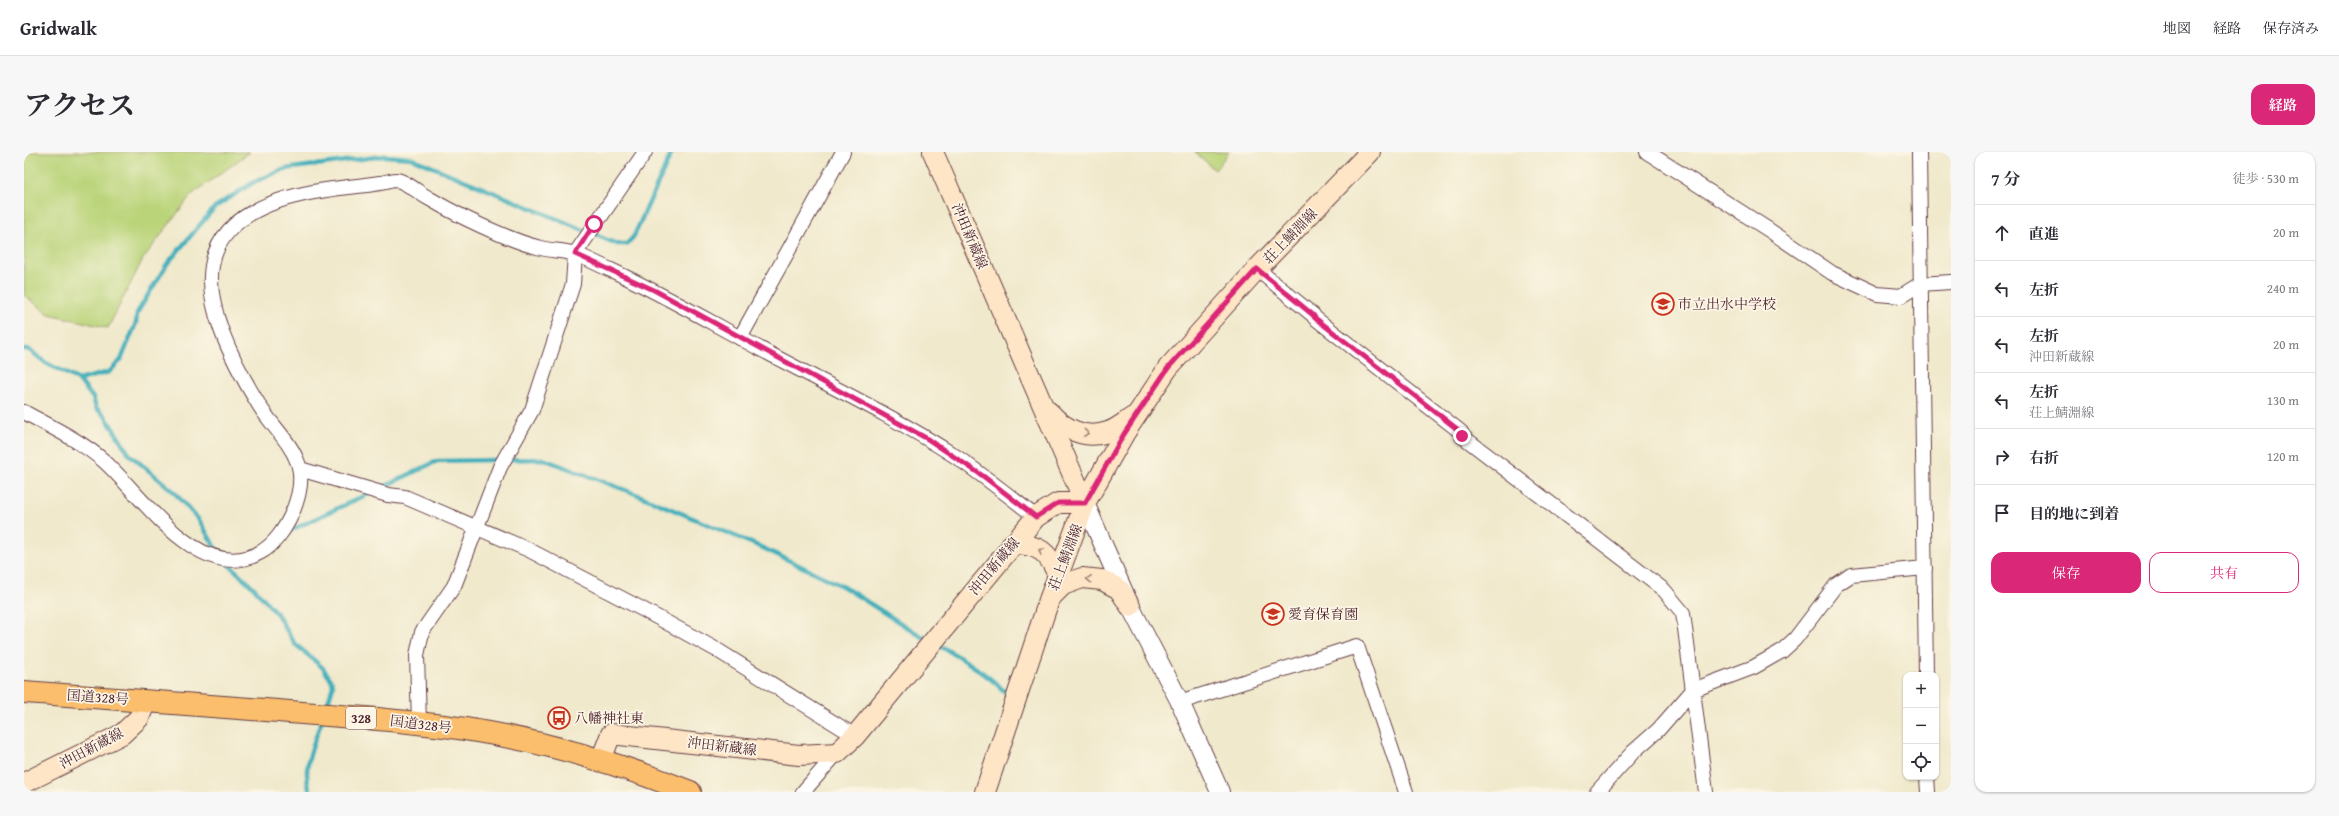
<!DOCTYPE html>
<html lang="ja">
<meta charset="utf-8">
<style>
:root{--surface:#fff;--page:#f7f7f7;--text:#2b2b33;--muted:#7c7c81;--line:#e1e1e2;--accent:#db2777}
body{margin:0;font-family:"Gentium Book Plus","Noto Serif JP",serif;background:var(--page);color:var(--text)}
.controls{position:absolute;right:12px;bottom:12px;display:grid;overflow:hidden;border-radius:8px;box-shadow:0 1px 3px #0004}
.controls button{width:36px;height:36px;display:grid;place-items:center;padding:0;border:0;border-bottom:1px solid var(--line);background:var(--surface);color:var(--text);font:20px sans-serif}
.stop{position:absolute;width:12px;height:12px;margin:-9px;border:3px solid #db2777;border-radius:50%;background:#fff}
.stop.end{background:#db2777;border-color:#fff;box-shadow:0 1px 4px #0008}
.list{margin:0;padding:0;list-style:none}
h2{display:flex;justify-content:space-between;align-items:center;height:52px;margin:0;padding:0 16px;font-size:17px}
h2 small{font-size:13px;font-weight:400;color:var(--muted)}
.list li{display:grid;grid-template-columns:26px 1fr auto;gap:12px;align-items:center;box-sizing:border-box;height:56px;padding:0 16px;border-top:1px solid var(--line)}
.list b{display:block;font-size:15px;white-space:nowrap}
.list p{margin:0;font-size:13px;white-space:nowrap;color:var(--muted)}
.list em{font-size:13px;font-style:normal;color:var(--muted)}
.actions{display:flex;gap:8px;padding:12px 16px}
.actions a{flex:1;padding:9px 0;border:1px solid var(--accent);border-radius:12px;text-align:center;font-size:14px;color:var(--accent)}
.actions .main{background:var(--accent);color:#fff}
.icon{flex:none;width:22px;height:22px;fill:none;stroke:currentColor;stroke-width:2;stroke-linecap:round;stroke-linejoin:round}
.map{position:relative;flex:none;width:1927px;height:640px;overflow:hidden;border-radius:12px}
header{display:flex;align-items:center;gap:24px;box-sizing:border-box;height:56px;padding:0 20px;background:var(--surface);border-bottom:1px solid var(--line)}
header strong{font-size:19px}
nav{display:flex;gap:22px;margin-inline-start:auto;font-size:14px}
.intro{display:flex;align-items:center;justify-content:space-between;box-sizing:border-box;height:96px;padding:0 24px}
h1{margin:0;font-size:28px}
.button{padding:10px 18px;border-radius:12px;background:var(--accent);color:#fff;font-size:14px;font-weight:700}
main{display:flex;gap:24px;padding:0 24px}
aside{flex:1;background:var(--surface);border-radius:12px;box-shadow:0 1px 3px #0004}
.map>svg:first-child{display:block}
.green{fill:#bad479;stroke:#827a52}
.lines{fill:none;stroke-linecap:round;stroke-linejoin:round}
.stream{stroke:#40afbb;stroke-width:4.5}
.minor-casing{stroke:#633d43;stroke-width:16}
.tertiary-casing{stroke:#633d43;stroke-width:20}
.secondary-casing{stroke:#633d43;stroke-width:22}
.trunk-casing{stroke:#633d43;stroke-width:24}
.minor{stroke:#fff;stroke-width:14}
.tertiary{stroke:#fff;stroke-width:18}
.secondary{stroke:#fde5c5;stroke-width:20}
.trunk{stroke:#fabe6d;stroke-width:22}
.oneway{stroke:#a48278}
.route{stroke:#db2777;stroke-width:5}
.labels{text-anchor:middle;stroke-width:3.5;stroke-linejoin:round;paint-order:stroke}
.shield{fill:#fcf5e5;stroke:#7f5f63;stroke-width:1}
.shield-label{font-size:13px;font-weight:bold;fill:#4a1f2b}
.street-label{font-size:14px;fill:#4a1f2b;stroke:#fcf5e5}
.poi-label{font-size:14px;fill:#4a1f2b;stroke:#fcf5e5;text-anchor:start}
</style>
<header>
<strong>Gridwalk</strong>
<nav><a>地図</a><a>経路</a><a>保存済み</a></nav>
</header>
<div class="intro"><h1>アクセス</h1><a class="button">経路</a></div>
<main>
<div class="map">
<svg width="1927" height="640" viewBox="0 0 1927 640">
<rect width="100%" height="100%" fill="#fcf5e5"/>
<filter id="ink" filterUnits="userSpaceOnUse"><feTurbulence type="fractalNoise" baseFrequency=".025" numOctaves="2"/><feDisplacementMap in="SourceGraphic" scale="8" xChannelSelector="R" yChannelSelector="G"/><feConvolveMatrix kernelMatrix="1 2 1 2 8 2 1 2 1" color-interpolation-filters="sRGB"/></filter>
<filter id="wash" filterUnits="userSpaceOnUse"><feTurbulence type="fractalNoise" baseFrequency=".012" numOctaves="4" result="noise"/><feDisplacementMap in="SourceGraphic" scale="16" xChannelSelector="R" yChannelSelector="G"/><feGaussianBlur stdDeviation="0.9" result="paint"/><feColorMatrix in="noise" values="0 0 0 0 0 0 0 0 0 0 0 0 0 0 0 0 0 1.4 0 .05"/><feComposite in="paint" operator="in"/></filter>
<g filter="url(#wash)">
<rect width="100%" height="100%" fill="#f0e9cc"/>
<g class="green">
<polygon points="0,0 226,0 167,43 119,107 84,176 25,162 0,143"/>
<polygon points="1171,0 1205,0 1191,18"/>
</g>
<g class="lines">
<g class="stream">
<polyline points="0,197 4,197 22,211 55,228 69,246 72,256 81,264 105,302 148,338 175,368 195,402"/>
<polyline points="55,228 85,220 97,208 112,171 113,161 143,112 191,55 230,30 261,17 360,4 387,6 593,92 603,92 610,84 648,0"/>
<polyline points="355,337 413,309 519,307 612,342 739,396 820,435 903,488"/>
<polyline points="263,380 346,341"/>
<polyline points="201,409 230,436 253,462 271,492 298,515 308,529 309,534 302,557"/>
<path d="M914,493C940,507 967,524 987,546"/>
<path d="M286,640C277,615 290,592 298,568"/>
</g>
</g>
</g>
<g filter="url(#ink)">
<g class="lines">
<g class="minor-casing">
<g id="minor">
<polyline points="1623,0 1745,78 1808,121 1853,142 1877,144 1896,132 1927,130"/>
<polyline points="1895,0 1902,523"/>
<polyline points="1233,117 1289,163 1291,166 1437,280 1438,284 1640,438 1659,461 1682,640"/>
<polyline points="716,186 819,0"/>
<path d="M0,260C27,275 57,289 80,309C118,343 176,435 237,400C262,386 283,339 274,311C266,289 247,273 235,253C171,148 151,60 302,38C320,35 338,34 356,31C361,31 366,28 372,28C382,29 396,42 406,47C428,60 452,72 476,82C488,87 500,92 513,95C525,99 539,98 551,102C563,106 575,113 587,118C632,139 674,163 718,187C789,226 863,260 931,304C959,323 985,344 1012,365"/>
<polyline points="276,317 364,343 381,345 505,398 618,457 693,498 831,584"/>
<polyline points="1156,550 1333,494 1382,640"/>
<polyline points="395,571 393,503 398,480 430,434 476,315 508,258 549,132 551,102 621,0"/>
<polyline points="1903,625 1904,640"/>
<polyline points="779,640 813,601"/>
<polyline points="1573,640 1609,600 1634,578 1669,538 1730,515 1758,499 1771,487 1812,433 1827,423 1901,416"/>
</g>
</g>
<g class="tertiary-casing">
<polyline id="tertiary" points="1061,351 1106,454 1156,550 1196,640"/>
</g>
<g class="secondary-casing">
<g id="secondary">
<path d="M1025,260C1040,277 1061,288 1084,280C1093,277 1101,270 1109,265"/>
<path d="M988,392C1015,392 1025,400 1034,424"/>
<polyline points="1026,446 1039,433 1058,426 1078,428 1095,437 1106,454"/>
<polyline points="577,608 587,582 775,603 813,601 831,584 1012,365 1034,351 1061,351 909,0"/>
<polyline points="0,631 98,582 115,566 122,549"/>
<polyline points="961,640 1025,448 1061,351 1100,282 1144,216 1233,117 1346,0"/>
</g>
</g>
<g class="trunk-casing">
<path id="trunk" d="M0,540C85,546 170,553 254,559C301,563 347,566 393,571C487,580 579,605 666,640"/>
</g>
<use href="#minor" class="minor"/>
<use href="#tertiary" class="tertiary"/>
<use href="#secondary" class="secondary"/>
<use href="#trunk" class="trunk"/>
</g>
<defs><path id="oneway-chevron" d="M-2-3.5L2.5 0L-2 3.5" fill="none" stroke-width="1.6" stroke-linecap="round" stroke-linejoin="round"/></defs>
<g class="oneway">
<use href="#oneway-chevron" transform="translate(1062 281) rotate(5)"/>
<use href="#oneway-chevron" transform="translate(1017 399) rotate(-147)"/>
<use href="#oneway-chevron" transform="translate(1065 427) rotate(-176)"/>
</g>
</g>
<g class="lines" filter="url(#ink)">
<polyline class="route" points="570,72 551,102 630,138 902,286 959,324 1012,365 1034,351 1061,351 1100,282 1144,216 1233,117 1289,163 1291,166 1437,280 1438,284"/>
</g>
<defs>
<g id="school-ring" transform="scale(1.15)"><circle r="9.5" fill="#fcf5e5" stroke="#c8321e" stroke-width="1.5"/><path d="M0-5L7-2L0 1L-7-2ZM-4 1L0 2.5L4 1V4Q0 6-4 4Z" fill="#c8321e"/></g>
<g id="bus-ring" transform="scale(1.15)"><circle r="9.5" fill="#fcf5e5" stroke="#c8321e" stroke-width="1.5"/><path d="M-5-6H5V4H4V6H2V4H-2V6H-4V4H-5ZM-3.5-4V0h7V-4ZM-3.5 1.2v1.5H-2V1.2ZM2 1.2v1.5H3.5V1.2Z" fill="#c8321e"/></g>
</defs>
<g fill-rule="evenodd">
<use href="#school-ring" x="1639" y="152"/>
<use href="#school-ring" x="1249" y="462"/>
<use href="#bus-ring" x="535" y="566"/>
</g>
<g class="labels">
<rect class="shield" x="322" y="555" width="30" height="22" rx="3"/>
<g class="shield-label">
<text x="337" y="571">328</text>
</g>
<g class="street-label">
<text transform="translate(946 84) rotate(67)" y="5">沖田新蔵線</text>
<text transform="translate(1266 84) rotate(-46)" y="5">荘上鯖淵線</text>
<text transform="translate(1041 405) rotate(-69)" y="5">荘上鯖淵線</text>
<text transform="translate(970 414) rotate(-50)" y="5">沖田新蔵線</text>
<text transform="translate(74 545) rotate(4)" y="5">国道328号</text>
<text transform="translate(397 572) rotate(7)" y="5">国道328号</text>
<text transform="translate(698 594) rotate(7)" y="5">沖田新蔵線</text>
<text transform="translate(67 596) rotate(-28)" y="5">沖田新蔵線</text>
</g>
<g class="poi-label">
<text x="1654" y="157">市立出水中学校</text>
<text x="1264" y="467">愛育保育園</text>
<text x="550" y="571">八幡神社東</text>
</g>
</g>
</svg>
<div class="controls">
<button>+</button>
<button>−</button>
<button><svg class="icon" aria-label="locate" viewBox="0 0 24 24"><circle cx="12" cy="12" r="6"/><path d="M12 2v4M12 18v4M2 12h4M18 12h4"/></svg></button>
</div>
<div class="stop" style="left:570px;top:72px"></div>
<div class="stop end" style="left:1438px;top:284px"></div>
</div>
<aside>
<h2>7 分<small>徒歩 · 530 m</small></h2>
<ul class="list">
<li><svg class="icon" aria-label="ahead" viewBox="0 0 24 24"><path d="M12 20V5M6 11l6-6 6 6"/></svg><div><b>直進</b></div><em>20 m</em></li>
<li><svg class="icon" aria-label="left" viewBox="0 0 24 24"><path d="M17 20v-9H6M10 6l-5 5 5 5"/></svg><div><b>左折</b></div><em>240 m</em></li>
<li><svg class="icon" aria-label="left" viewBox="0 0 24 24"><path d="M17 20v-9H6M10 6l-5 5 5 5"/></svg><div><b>左折</b><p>沖田新蔵線</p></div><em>20 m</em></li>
<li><svg class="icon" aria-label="left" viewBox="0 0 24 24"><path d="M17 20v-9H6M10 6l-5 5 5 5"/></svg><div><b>左折</b><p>荘上鯖淵線</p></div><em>130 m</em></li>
<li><svg class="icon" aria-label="right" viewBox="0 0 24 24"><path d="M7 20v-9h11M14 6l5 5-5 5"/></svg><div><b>右折</b></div><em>120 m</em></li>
<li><svg class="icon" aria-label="arrive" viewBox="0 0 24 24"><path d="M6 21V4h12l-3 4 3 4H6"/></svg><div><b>目的地に到着</b></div></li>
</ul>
<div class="actions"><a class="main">保存</a><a>共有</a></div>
</aside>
</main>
